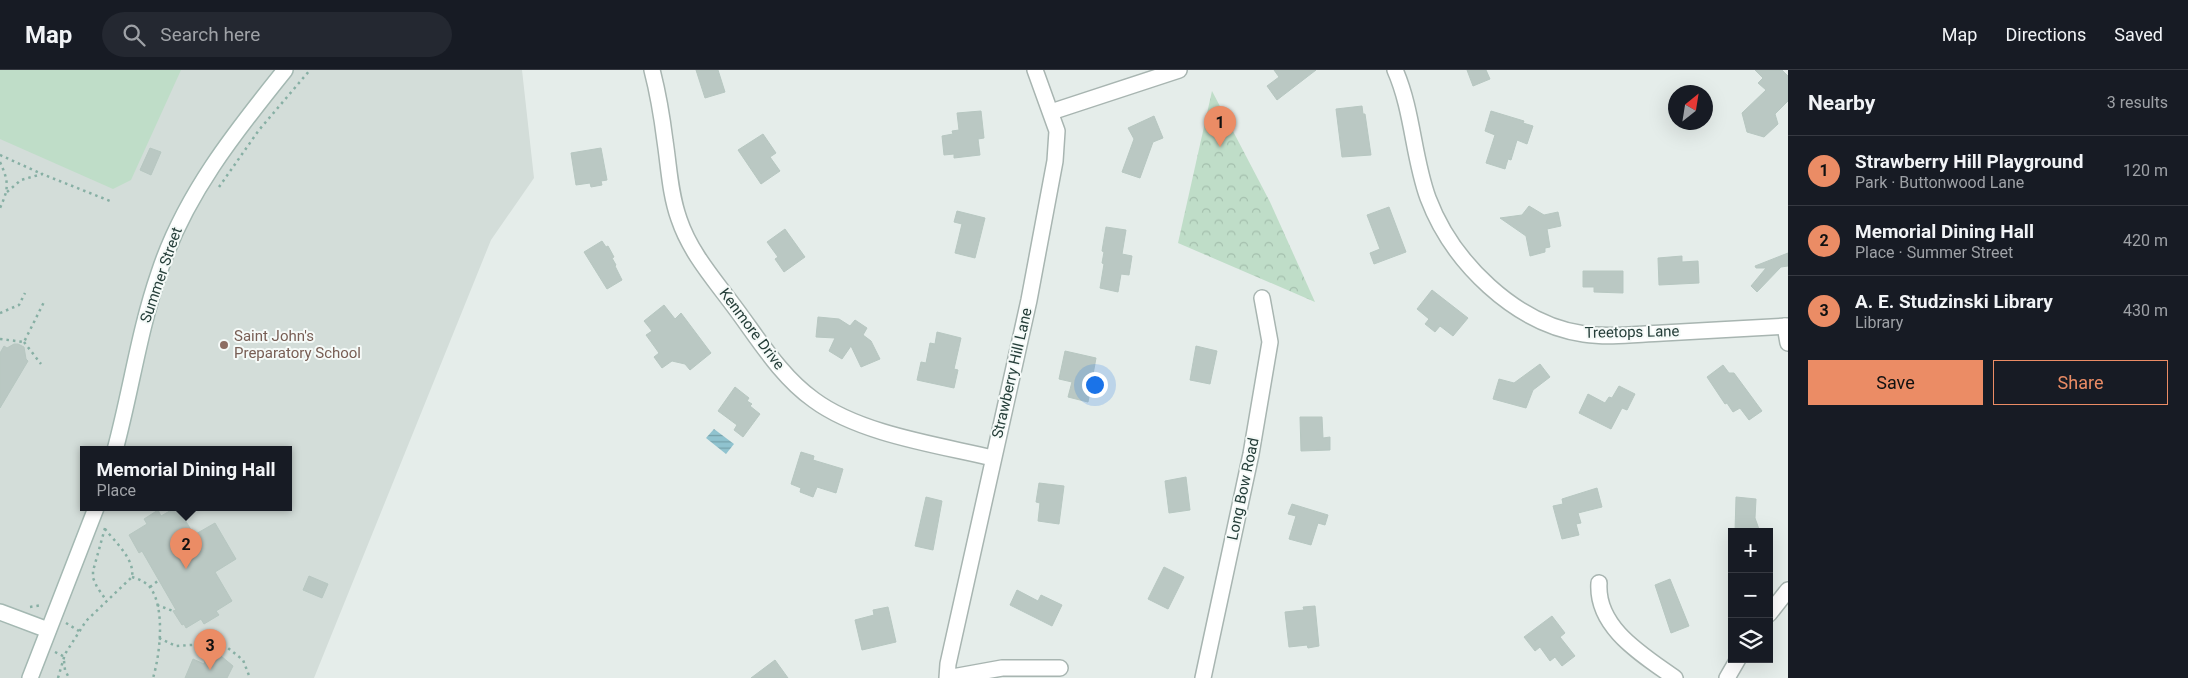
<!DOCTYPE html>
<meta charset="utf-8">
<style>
:root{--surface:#171b24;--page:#242831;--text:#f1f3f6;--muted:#9ea1a6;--line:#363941;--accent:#eb8c65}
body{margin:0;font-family:Roboto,sans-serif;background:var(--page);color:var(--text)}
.controls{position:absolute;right:15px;bottom:15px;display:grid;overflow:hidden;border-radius:0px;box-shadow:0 5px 20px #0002}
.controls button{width:45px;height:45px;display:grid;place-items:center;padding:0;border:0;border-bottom:1px solid var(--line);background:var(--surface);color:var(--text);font:25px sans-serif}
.compass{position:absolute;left:1668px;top:15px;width:45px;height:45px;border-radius:50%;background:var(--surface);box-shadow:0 5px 20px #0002;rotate:30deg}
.you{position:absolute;left:1094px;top:314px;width:18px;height:18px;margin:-12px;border:4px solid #fff;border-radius:50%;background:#1a73e8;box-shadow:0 0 0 8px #1a73e833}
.badge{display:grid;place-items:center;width:32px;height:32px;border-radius:50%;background:var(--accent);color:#111;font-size:16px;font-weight:700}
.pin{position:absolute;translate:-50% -41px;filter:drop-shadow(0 1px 2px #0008)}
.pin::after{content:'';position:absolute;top:26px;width:18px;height:15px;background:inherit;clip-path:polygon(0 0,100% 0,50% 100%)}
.popup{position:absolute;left:80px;top:376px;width:212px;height:65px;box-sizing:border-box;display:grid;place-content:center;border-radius:0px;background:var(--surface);filter:drop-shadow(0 1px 4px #0005);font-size:16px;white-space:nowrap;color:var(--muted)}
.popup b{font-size:19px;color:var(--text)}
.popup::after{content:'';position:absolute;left:50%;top:100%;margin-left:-10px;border:10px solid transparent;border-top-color:var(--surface)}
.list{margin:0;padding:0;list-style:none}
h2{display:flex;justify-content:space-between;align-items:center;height:65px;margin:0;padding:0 20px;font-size:21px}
h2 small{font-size:16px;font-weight:400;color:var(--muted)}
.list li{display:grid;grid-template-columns:32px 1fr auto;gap:15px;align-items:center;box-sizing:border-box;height:70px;padding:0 20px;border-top:1px solid var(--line)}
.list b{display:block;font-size:19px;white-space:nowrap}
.list p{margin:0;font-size:16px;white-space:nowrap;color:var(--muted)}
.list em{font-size:16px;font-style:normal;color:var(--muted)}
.actions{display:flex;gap:10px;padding:15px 20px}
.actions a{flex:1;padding:11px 0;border:1px solid var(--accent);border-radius:0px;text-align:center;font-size:18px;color:var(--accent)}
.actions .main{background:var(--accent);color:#111}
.icon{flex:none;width:28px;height:28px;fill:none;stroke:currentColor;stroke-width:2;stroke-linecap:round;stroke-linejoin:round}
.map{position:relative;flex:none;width:1788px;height:608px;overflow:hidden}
header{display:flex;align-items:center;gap:30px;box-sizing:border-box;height:70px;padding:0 25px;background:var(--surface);border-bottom:1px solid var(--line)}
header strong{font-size:24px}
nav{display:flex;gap:28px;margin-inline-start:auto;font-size:18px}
.search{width:350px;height:45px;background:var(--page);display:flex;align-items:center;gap:12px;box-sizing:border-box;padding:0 18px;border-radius:28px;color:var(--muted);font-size:19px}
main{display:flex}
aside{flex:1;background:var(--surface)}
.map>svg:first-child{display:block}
.built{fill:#d3ddd9;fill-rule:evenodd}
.park{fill:url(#park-crowns)}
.pitch{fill:#bfddc8}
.water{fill:url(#water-rules)}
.building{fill:#bac8c3;stroke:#b7c7c1}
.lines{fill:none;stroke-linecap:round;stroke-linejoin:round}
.street-casing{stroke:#a8b5b1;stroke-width:18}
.secondary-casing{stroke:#a4b8b2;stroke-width:18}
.path{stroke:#87afa4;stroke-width:2.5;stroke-dasharray:2.5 4;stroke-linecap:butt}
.street{stroke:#fff;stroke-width:15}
.secondary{stroke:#fff;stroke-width:15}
.education-dot{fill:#8d6e63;stroke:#f5faf8;stroke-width:2}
.labels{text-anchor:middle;stroke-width:4;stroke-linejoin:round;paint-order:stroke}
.street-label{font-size:15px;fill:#253e39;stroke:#f5faf8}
.education-label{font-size:15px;fill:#785e54;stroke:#f5faf8;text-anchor:start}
</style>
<header>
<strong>Map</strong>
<div class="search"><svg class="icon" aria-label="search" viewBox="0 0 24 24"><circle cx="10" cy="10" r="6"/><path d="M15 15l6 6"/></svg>Search here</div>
<nav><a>Map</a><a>Directions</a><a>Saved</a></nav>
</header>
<main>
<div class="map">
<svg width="1788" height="608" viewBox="0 0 1788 608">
<defs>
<pattern id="park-crowns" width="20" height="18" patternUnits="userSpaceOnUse" patternTransform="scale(1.25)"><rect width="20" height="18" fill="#bfddc8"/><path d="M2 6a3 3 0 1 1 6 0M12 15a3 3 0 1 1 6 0" fill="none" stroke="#a4bfad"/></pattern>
<pattern id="water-rules" width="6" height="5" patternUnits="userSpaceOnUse" patternTransform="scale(1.25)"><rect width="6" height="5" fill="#90c3cf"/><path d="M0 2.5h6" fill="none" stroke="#75a0a9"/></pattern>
</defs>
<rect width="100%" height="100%" fill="#e5edea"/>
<path class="built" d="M0,0H522L534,108L491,170L314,608H0ZM84,380H288V438H84Z"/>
<polygon class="park" points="1212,21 1270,132 1315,232 1178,173"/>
<polygon class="pitch" points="0,0 181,0 131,110 113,119 0,69"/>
<polygon class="water" points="714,359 734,374 726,384 706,368"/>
<g class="building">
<polygon points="696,0 718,0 725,22 705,28"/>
<polygon points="1274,0 1316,0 1277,30 1267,16 1279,7"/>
<polygon points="1467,0 1486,0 1490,9 1473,16"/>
<polygon points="1755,0 1782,0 1788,6 1788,31 1775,44 1778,54 1764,67 1747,62 1742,43 1766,20 1758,13 1763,8"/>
<polygon points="1362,36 1363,44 1365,44 1371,85 1342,87 1336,39"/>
<polygon points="981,41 984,68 978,69 980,85 954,88 954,84 944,85 942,66 953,64 952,61 959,60 957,43"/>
<polygon points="1491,41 1524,51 1523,53 1533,56 1527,74 1517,70 1511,90 1508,89 1505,99 1486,93 1495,65 1485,61"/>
<polygon points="1154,46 1163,68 1153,72 1140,108 1122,102 1134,69 1128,58"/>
<polygon points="763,64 776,83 770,87 780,101 761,114 738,80"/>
<polygon points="150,78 161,82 151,105 140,100"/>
<polygon points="601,78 607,110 601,111 602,115 591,117 590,113 576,115 571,83"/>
<polygon points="1529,136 1544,145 1558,142 1561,156 1547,159 1550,177 1545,178 1545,182 1530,186 1526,166 1500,148 1522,145"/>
<polygon points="1389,137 1406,182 1374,194 1370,183 1380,179 1367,145"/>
<polygon points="957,141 985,148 975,188 955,183 962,154 954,152"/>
<polygon points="1106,157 1126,160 1122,184 1132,186 1129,205 1121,204 1118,222 1100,218 1104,194 1102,193 1104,182 1102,181"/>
<polygon points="785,159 805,187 784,202 775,189 778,187 767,172"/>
<polygon points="602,171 606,177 608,176 614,187 612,188 616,195 615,196 622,210 607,219 584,182"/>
<polygon points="1788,183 1788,196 1781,197 1757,222 1751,216 1766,198 1756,198 1755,196"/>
<polygon points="1682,186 1682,192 1698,191 1699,213 1659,215 1658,188"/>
<polygon points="1583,201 1623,201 1623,223 1594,222 1594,217 1583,217"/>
<polygon points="1432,220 1468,248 1453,266 1440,256 1435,262 1425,254 1429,249 1417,239"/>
<polygon points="664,235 675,249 681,243 711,283 690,300 685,294 672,291 662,298 654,287 659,283 646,265 652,261 644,251"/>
<polygon points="818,247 839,249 850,256 855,250 867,258 863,265 871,271 880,289 861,297 851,276 842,289 829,281 835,268 816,267"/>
<polygon points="937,262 961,268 954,299 958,300 954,318 917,310 921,292 926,293 930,273 935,274"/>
<polygon points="14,274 18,274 24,277 26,289 28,291 0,338 0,283 4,276 7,278"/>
<polygon points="1196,276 1217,281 1210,314 1190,310"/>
<polygon points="1065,281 1096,288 1088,332 1068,327 1072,312 1059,309"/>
<polygon points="1540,294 1550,307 1533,320 1526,338 1493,329 1499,309 1514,313"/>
<polygon points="1723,295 1729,303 1734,303 1762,341 1749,350 1740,338 1733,342 1727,333 1725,334 1707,307"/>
<polygon points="1619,316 1635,324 1627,340 1622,338 1611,359 1579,343 1588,324 1605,333 1609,327 1612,328"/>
<polygon points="735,317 749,328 747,331 752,334 750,336 760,344 743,367 734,360 737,355 718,341"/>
<polygon points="1300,347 1322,347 1323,368 1330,367 1330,380 1301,381"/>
<polygon points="801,382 814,386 813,390 843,399 836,423 817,417 813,427 800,422 801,418 791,414"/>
<polygon points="1186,407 1190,440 1169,443 1165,411"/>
<polygon points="1039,413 1064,416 1059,454 1038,451 1040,433 1036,432"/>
<polygon points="1597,418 1602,437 1578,443 1581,453 1576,454 1579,465 1562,469 1553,436 1563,434 1562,429"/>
<polygon points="926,427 942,431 933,480 915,476"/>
<polygon points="1736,427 1756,429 1755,448 1760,462 1735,462"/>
<polygon points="1292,434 1328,445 1325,455 1318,453 1311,475 1289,469 1296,446 1288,444"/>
<polygon points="175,438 178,438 194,465 215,453 236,489 215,502 232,531 216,541 219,545 204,554 201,549 186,558 184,554 182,555 173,541 176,540 142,481 139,483 129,465 147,454 144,449 158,440 161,446"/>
<polygon points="1164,497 1184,507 1168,539 1148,529"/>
<polygon points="309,506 328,514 322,528 303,520"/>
<polygon points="1670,509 1689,556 1671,563 1655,515"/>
<polygon points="1017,520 1038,531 1041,525 1062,535 1052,556 1010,535"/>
<polygon points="1315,536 1319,576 1308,578 1307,575 1289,577 1285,542 1304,540 1303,537"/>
<polygon points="888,537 896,572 862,580 855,550 874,545 873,540"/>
<polygon points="1552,546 1565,563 1560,567 1575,586 1562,596 1555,587 1550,591 1540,577 1535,581 1524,567"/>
<polygon points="208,584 221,586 233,596 227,608 185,608 193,589 204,594"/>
<polygon points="775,590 788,608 751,608"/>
</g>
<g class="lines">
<g class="street-casing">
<g id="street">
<path d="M652,0C658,23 662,47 665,71C669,97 670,124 679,149C690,182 713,208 733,235C758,268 780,306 814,330C860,364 938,375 993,388"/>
<polyline points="1035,0 1057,61 1055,91 1029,230 948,594 947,608 1002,598 1060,598"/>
<path d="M1395,0C1413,41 1413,87 1428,128C1452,192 1515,254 1584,264C1610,268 1637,264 1663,263C1705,261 1746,258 1788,256"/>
<polyline points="1051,42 1179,0"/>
<polyline points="1785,256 1788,273"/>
<path d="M1599,513C1596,558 1643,585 1675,608"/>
<polyline points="1769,544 1788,520"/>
<polyline points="1203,608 1251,384 1270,272 1262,228"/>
<polyline points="1727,608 1738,589"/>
</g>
</g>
<g class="secondary-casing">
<g id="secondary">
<path d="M115,380C131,321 139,261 159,203C184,126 235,62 285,0"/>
<polyline points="0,542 48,560"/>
<polyline points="30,608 96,438"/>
</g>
</g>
<g class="path">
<polyline points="0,85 42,104"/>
<path d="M0,92C9,112 9,118 0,138"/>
<polyline points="219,117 259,60 310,0"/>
<polyline points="7,122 21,110 42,104 110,131"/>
<polyline points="0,243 19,235 25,223"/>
<polyline points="0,269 24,272 44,232"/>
<polyline points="24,272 41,294"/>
<polyline points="105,458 93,501 93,508 97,517 106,530"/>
<path d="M132,507C138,509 144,511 149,516C166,536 160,585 153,608"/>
<polyline points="150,517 159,510"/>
<polyline points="157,535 173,541"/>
<polyline points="30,537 42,535"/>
<polyline points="66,553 79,561"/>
<polyline points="159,568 176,576 207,574 228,578 243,590 250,608"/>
<polyline points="55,582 65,587"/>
<polyline points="64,591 65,600 69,608"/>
<path d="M58,608L65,584L86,551L132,507C135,489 115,472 105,459"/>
</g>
<use href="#street" class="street"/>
<use href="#secondary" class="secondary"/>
</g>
<circle class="education-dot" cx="224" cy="275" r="5"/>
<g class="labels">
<g class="street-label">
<text transform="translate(161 205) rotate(-71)" y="5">Summer Street</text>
<text transform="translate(752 259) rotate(53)" y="5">Kenmore Drive</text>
<text transform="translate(1632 262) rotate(-1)" y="5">Treetops Lane</text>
<text transform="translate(1012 303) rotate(-77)" y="5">Strawberry Hill Lane</text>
<text transform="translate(1243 419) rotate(-78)" y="5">Long Bow Road</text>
</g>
<g class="education-label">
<text x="234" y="271">Saint John's<tspan x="234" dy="17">Preparatory School</tspan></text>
</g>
</g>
</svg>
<div class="controls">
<button>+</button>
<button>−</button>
<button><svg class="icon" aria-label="layers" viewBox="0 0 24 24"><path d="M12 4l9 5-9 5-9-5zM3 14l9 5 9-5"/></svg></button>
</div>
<svg class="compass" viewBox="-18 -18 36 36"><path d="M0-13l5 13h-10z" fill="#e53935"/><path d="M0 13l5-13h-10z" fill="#9ea1a6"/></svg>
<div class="you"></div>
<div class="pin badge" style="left:1220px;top:77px">1</div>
<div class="pin badge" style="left:186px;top:499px">2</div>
<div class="popup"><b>Memorial Dining Hall</b>Place</div>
<div class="pin badge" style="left:210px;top:600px">3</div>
</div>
<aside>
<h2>Nearby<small>3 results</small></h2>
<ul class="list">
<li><span class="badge">1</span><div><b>Strawberry Hill Playground</b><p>Park · Buttonwood Lane</p></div><em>120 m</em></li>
<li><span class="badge">2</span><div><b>Memorial Dining Hall</b><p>Place · Summer Street</p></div><em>420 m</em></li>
<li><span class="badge">3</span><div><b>A. E. Studzinski Library</b><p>Library</p></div><em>430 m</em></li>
</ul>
<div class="actions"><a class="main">Save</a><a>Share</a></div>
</aside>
</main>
